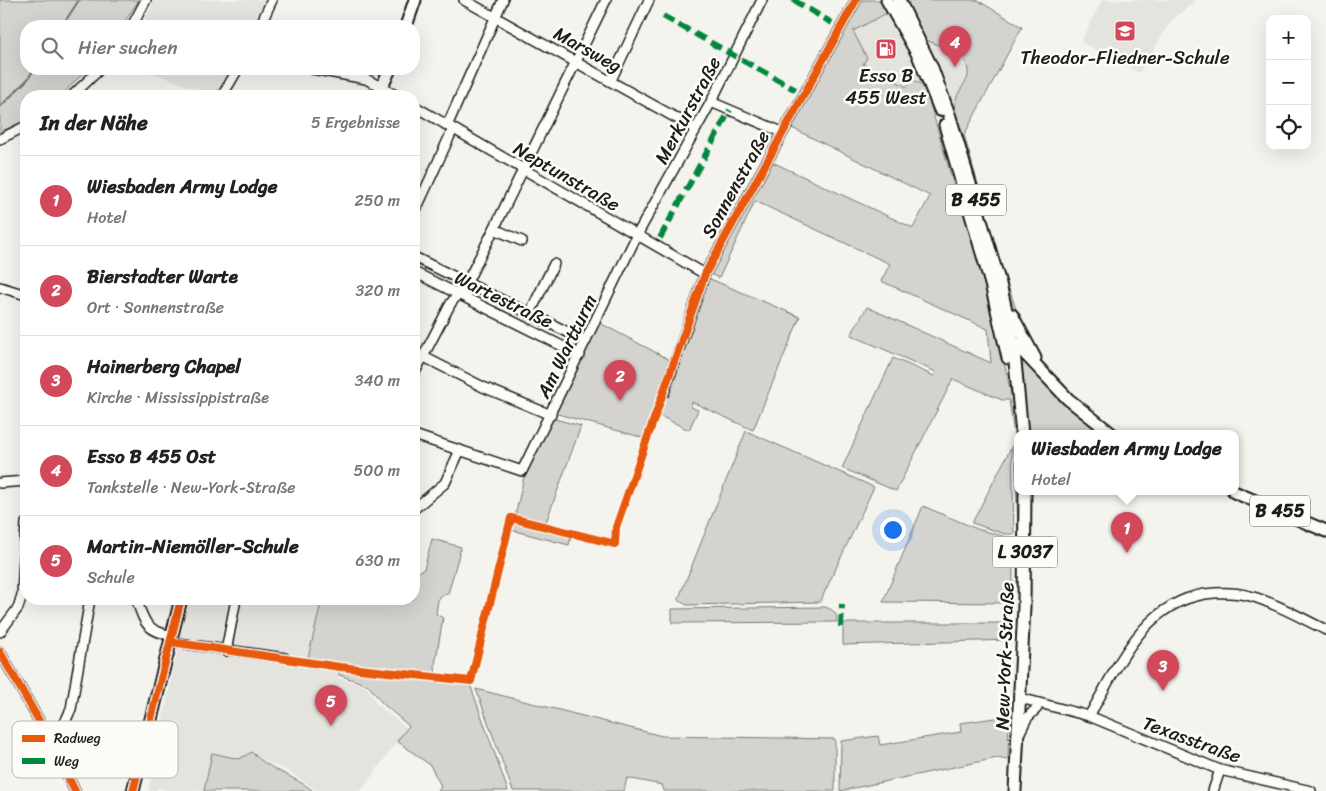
<!DOCTYPE html>
<html lang="de">
<meta charset="utf-8">
<style>
:root{--surface:#fff;--page:#f2f2f2;--text:#222;--muted:#767676;--line:#e0e0e0;--accent:#d1495b}
body{margin:0;font-family:Sriracha,sans-serif;background:var(--page);color:var(--text)}
.controls{position:absolute;right:15px;top:15px;display:grid;overflow:hidden;border-radius:10px;box-shadow:0 5px 20px #0002}
.controls button{width:45px;height:45px;display:grid;place-items:center;padding:0;border:0;border-bottom:1px solid var(--line);background:var(--surface);color:var(--text);font:25px sans-serif}
.you{position:absolute;left:892px;top:529px;width:18px;height:18px;margin:-12px;border:4px solid #fff;border-radius:50%;background:#1a73e8;box-shadow:0 0 0 8px #1a73e833}
.badge{display:grid;place-items:center;width:32px;height:32px;border-radius:50%;background:var(--accent);color:#fff;font-size:16px;font-weight:700}
.pin{position:absolute;translate:-50% -41px;filter:drop-shadow(0 1px 2px #0008)}
.pin::after{content:'';position:absolute;top:26px;width:18px;height:15px;background:inherit;clip-path:polygon(0 0,100% 0,50% 100%)}
.popup{position:absolute;left:1014px;top:430px;width:225px;height:65px;box-sizing:border-box;display:grid;place-content:center;border-radius:10px;background:var(--surface);filter:drop-shadow(0 1px 4px #0005);font-size:16px;white-space:nowrap;color:var(--muted)}
.popup b{font-size:19px;color:var(--text)}
.popup::after{content:'';position:absolute;left:50%;top:100%;margin-left:-10px;border:10px solid transparent;border-top-color:var(--surface)}
.list{margin:0;padding:0;list-style:none}
h2{display:flex;justify-content:space-between;align-items:center;height:65px;margin:0;padding:0 20px;font-size:21px}
h2 small{font-size:16px;font-weight:400;color:var(--muted)}
.list li{display:grid;grid-template-columns:32px 1fr auto;gap:15px;align-items:center;box-sizing:border-box;height:90px;padding:0 20px;border-top:1px solid var(--line)}
.list b{display:block;font-size:19px;white-space:nowrap}
.list p{margin:0;font-size:16px;white-space:nowrap;color:var(--muted)}
.list em{font-size:16px;font-style:normal;color:var(--muted)}
.icon{flex:none;width:28px;height:28px;fill:none;stroke:currentColor;stroke-width:2;stroke-linecap:round;stroke-linejoin:round}
.map{position:relative;flex:none;width:1326px;height:791px;overflow:hidden}
.search{position:absolute;background:var(--surface);box-shadow:0 5px 20px #0002;left:20px;top:20px;width:400px;height:55px;display:flex;align-items:center;gap:12px;box-sizing:border-box;padding:0 18px;border-radius:20px;color:var(--muted);font-size:19px}
.panel{position:absolute;background:var(--surface);box-shadow:0 5px 20px #0002;left:20px;top:90px;width:400px;height:515px;border-radius:20px}
.map>svg:first-child{display:block}
.built{fill:#e4e3de}
.green{fill:#d4d3cf;stroke:#787876}
.lines{fill:none;stroke-linecap:round;stroke-linejoin:round}
.stream{stroke:#72716f;stroke-width:2}
.minor-casing{stroke:#1c1c1c;stroke-width:12}
.major-casing{stroke:#1c1c1c;stroke-width:15}
.minor{stroke:#fdfcf7;stroke-width:9}
.major{stroke:#fdfcf7;stroke-width:11}
.quiet{stroke:#00873e;stroke-width:6;stroke-dasharray:12 6;stroke-linecap:butt}
.cycleway-casing{stroke:#fdfcf7;stroke-width:11}
.cycleway{stroke:#e8590c;stroke-width:8}
.labels{text-anchor:middle;stroke-width:5;stroke-linejoin:round;paint-order:stroke}
.shield{fill:#fdfcf7;stroke:#605f5e;stroke-width:1}
.shield-label{font-size:18px;font-weight:bold;fill:#1c1c1c}
.street-label{font-size:19px;fill:#1c1c1c;stroke:#fdfcf7}
.poi-label{font-size:19px;fill:#1c1c1c;stroke:#fdfcf7}
.key{fill:#fdfcf7;stroke:#bab9b5;stroke-width:1}
.key-label{font-size:14px;fill:#1c1c1c}
</style>
<div class="map">
<svg width="1326" height="791" viewBox="0 0 1326 791">
<rect width="100%" height="100%" fill="#f4f3ee"/>
<filter id="ink" filterUnits="userSpaceOnUse"><feTurbulence type="fractalNoise" baseFrequency=".02" numOctaves="2"/><feDisplacementMap in="SourceGraphic" scale="10" xChannelSelector="R" yChannelSelector="G"/><feConvolveMatrix kernelMatrix="1 2 1 2 8 2 1 2 1" color-interpolation-filters="sRGB"/></filter>
<g filter="url(#ink)">
<g class="built">
<polygon points="154,0 267,0 254,26 142,26"/>
<polygon points="1102,0 1196,0 1171,21 1139,73 1081,42"/>
<polygon points="887,13 908,45 925,86 907,87 863,64 853,31"/>
<polygon points="923,39 962,54 969,68 970,75 955,103 955,123"/>
<polygon points="141,69 231,69 217,96"/>
<polygon points="188,599 322,599 308,658 233,647 232,655 338,668 338,678 361,684 370,691 377,705 407,728 361,791 317,791 292,773 259,758 253,750 239,759 212,753 204,791 172,791 157,788 156,791 148,791"/>
</g>
<g class="green">
<polygon points="0,0 139,0 122,26 26,26 26,69 87,69 61,96 26,96 26,120 0,132"/>
<polygon points="862,0 880,0 887,13 853,31 867,58 863,64 907,87 913,80 925,86 957,196 960,197 994,317 1012,398 1018,441 1018,492 1021,492 1020,535 1018,533 1015,442 1009,400 1002,400 953,379 896,491 842,468 893,358 934,376 936,372 851,335 867,307 991,363 988,329 881,281 890,264 755,201 719,278 710,274 770,161 913,228 930,196 790,127"/>
<path d="M904,0H977L1022,27L964,135L1001,265L1018,315L1017,320L1007,295L955,123C955,117 953,109 955,102C963,77 976,83 962,54L923,39Z"/>
<polygon points="708,278 800,317 753,430 692,402 691,407 698,410 689,430 660,416"/>
<polygon points="598,322 670,360 644,438 554,413"/>
<polygon points="1017,350 1064,402 1104,434 1027,434"/>
<polygon points="551,418 581,426 545,525 515,517 525,472"/>
<polygon points="746,431 874,487 820,602 687,605 678,600"/>
<polygon points="1012,446 1014,534 1005,534 972,523"/>
<polygon points="923,506 977,529 1014,539 1012,603 883,602"/>
<polygon points="513,520 571,536 569,545 511,530"/>
<polygon points="432,539 461,547 448,594 442,595 438,600 436,614 443,618 435,665 436,677 467,683 471,687 508,791 438,791 441,786 430,765 397,741 409,726 382,703 368,685 339,675 339,662 308,658 322,599 414,599 414,575 424,569"/>
<path d="M825,607C834,610 837,613 837,622L672,623V609Z"/>
<polygon points="843,623 1012,623 1011,640 843,645"/>
<polygon points="476,689 662,736 835,739 835,791 664,791 662,785 627,778 624,791 513,791"/>
<polygon points="1009,716 1008,760 997,758 840,791 841,741 878,736 880,745 961,732 960,723"/>
<path d="M252,752C268,770 294,775 313,791H204L212,753L239,759Z"/>
</g>
<g class="lines">
<g class="stream">
<polyline points="62,26 79,0"/>
<polyline points="0,107 28,79 34,69"/>
</g>
<g class="minor-casing">
<g id="minor">
<polyline points="464,0 696,129"/>
<polyline points="132,26 146,0"/>
<polyline points="260,26 272,0"/>
<polyline points="312,69 366,79 397,96"/>
<polyline points="611,80 649,0"/>
<polyline points="72,96 100,69"/>
<polyline points="222,96 238,69"/>
<polyline points="711,102 782,132"/>
<polyline points="414,106 705,274"/>
<polyline points="447,126 503,0"/>
<polyline points="0,139 26,126"/>
<polyline points="414,214 453,129"/>
<polyline points="494,229 522,241"/>
<polyline points="414,257 586,341"/>
<polyline points="414,272 580,355"/>
<polyline points="0,287 26,295"/>
<polyline points="530,313 554,264"/>
<polyline points="424,357 483,387 551,415"/>
<polyline points="414,374 451,303 466,284 494,229 606,0"/>
<polyline points="664,393 705,274 856,0"/>
<polyline points="414,435 522,471 637,235 711,102 762,0"/>
<polyline points="0,483 26,481"/>
<polyline points="414,509 445,483 460,450"/>
<path d="M136,599C145,623 145,630 172,636"/>
<polyline points="0,632 18,608 22,595 26,523"/>
<polyline points="171,642 285,658"/>
<polyline points="226,651 236,599"/>
<polyline points="0,652 50,740 75,791"/>
<polyline points="1020,698 1089,716 1220,770 1311,791"/>
<path d="M1089,716C1118,667 1142,604 1205,594C1221,592 1234,592 1250,596C1276,603 1301,618 1326,630"/>
<polyline points="1020,732 1027,718 1037,708"/>
<polyline points="50,740 61,731 71,709 90,599"/>
<polyline points="1213,791 1220,770"/>
</g>
</g>
<g class="major-casing">
<g id="major">
<polyline points="887,0 918,55 940,110"/>
<polyline points="899,0 932,68 950,117 1000,284 1013,341 1022,434"/>
<polyline points="406,26 415,0"/>
<polyline points="378,96 390,69"/>
<polyline points="945,125 991,284 1008,358"/>
<polyline points="1012,315 1035,358"/>
<polyline points="1012,340 1068,399 1112,434"/>
<polyline points="1234,492 1326,531"/>
<polyline points="133,791 181,599"/>
<polyline points="1015,791 1024,607 1025,492"/>
</g>
</g>
<use href="#minor" class="minor"/>
<use href="#major" class="major"/>
<g class="quiet">
<polyline points="793,0 832,23"/>
<polyline points="663,16 796,90"/>
<polyline points="660,238 730,110"/>
<polyline points="841,627 842,604"/>
</g>
<g class="cycleway-casing">
<g id="cycleway">
<polyline points="171,642 340,667 471,681 511,518 615,544 616,527 705,274 856,0"/>
<polyline points="0,652 50,740 75,791"/>
<polyline points="133,791 181,599"/>
</g>
</g>
<use href="#cycleway" class="cycleway"/>
</g>
</g>
<defs>
<g id="school-square" transform="scale(1.125)"><rect x="-9" y="-9" width="18" height="18" rx="4" fill="#d1495b" stroke="#fdfcf7"/><path d="M0-5L7-2L0 1L-7-2ZM-4 1L0 2.5L4 1V4Q0 6-4 4Z" fill="#fff"/></g>
<g id="fuel-square" transform="scale(1.125)"><rect x="-9" y="-9" width="18" height="18" rx="4" fill="#d1495b" stroke="#fdfcf7"/><path d="M-5.5-6h7V0h2V4h1.3V-2.5L3-4.5l.8-.8L6-3V5H2.5V1h-1V6h-7ZM-4.2-4.7v3.2H.2V-4.7Z" fill="#fff"/></g>
</defs>
<g fill-rule="evenodd">
<use href="#school-square" x="1125" y="31"/>
<use href="#fuel-square" x="886" y="49"/>
</g>
<g class="labels">
<g class="shield">
<rect x="946" y="184.5" width="60" height="31" rx="4"/>
<rect x="1250" y="495.5" width="60" height="31" rx="4"/>
<rect x="992.5" y="536.5" width="65" height="31" rx="4"/>
</g>
<g class="shield-label">
<text x="976" y="206">B 455</text>
<text x="1280" y="517">B 455</text>
<text x="1025" y="558">L 3037</text>
</g>
<g class="street-label">
<text transform="translate(588 49) rotate(29)" y="7">Marsweg</text>
<text transform="translate(687 110) rotate(-62)" y="7">Merkurstraße</text>
<text transform="translate(567 176) rotate(30)" y="7">Neptunstraße</text>
<text transform="translate(735 184) rotate(-61)" y="7">Sonnenstraße</text>
<text transform="translate(504 299) rotate(26)" y="7">Wartestraße</text>
<text transform="translate(566 346) rotate(-64)" y="7">Am Wartturm</text>
<text transform="translate(1004 656) rotate(-88)" y="7">New-York-Straße</text>
<text transform="translate(1192 739) rotate(20)" y="7">Texasstraße</text>
</g>
<g class="poi-label">
<text x="1125" y="64">Theodor-Fliedner-Schule</text>
<text x="886" y="82">Esso B<tspan x="886" dy="22">455 West</tspan></text>
</g>
</g>
<rect x="12" y="721" width="166" height="57" rx="8" class="key"/>
<rect x="22" y="735" width="23" height="7" fill="#e8590c"/>
<rect x="22" y="758" width="23" height="6" fill="#00873e"/>
<g class="key-label">
<text x="54" y="743">Radweg</text>
<text x="54" y="766">Weg</text>
</g>
</svg>
<div class="controls">
<button>+</button>
<button>−</button>
<button><svg class="icon" aria-label="locate" viewBox="0 0 24 24"><circle cx="12" cy="12" r="6"/><path d="M12 2v4M12 18v4M2 12h4M18 12h4"/></svg></button>
</div>
<div class="you"></div>
<div class="pin badge" style="left:1127px;top:553px">1</div>
<div class="popup"><b>Wiesbaden Army Lodge</b>Hotel</div>
<div class="pin badge" style="left:620px;top:401px">2</div>
<div class="pin badge" style="left:1163px;top:691px">3</div>
<div class="pin badge" style="left:955px;top:67px">4</div>
<div class="pin badge" style="left:331px;top:726px">5</div>
<div class="search"><svg class="icon" aria-label="search" viewBox="0 0 24 24"><circle cx="10" cy="10" r="6"/><path d="M15 15l6 6"/></svg>Hier suchen</div>
<section class="panel">
<h2>In der Nähe<small>5 Ergebnisse</small></h2>
<ul class="list">
<li><span class="badge">1</span><div><b>Wiesbaden Army Lodge</b><p>Hotel</p></div><em>250 m</em></li>
<li><span class="badge">2</span><div><b>Bierstadter Warte</b><p>Ort · Sonnenstraße</p></div><em>320 m</em></li>
<li><span class="badge">3</span><div><b>Hainerberg Chapel</b><p>Kirche · Mississippistraße</p></div><em>340 m</em></li>
<li><span class="badge">4</span><div><b>Esso B 455 Ost</b><p>Tankstelle · New-York-Straße</p></div><em>500 m</em></li>
<li><span class="badge">5</span><div><b>Martin-Niemöller-Schule</b><p>Schule</p></div><em>630 m</em></li>
</ul>
</section>
</div>
